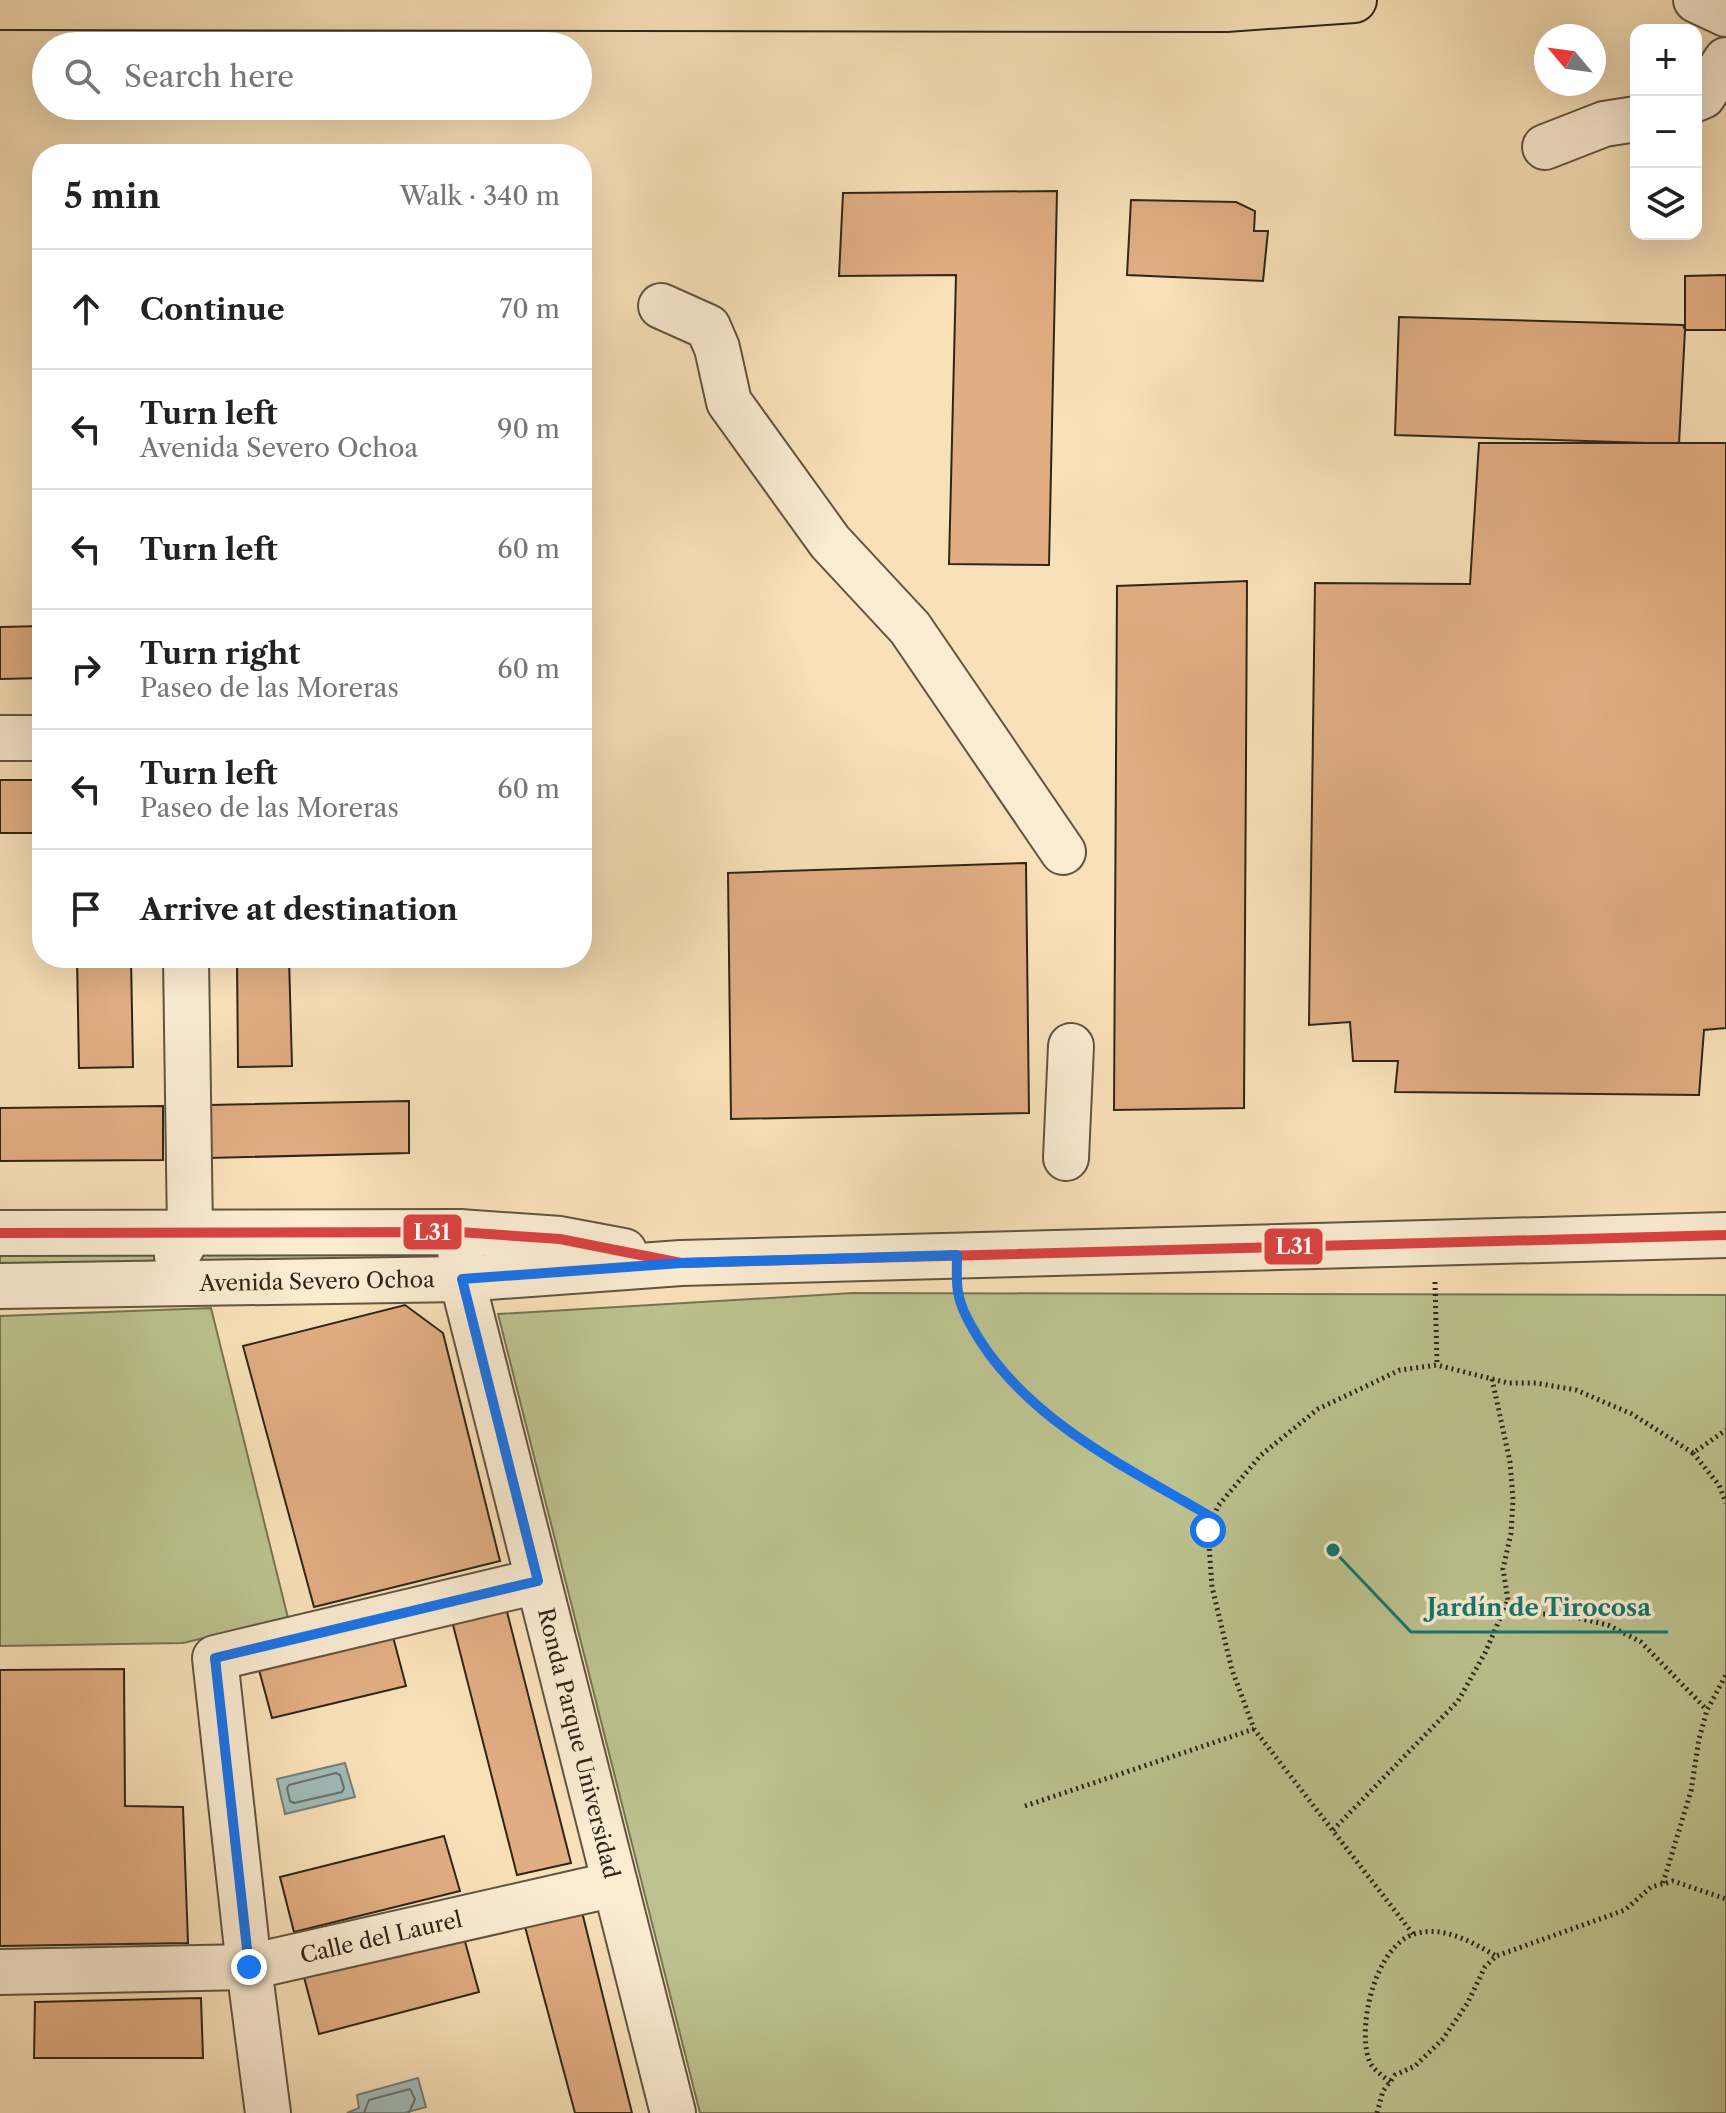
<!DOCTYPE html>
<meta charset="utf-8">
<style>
:root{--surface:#fff;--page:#f6f6f6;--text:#222;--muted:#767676;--line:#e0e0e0}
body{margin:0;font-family:"Libre Caslon Text",serif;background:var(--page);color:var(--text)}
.controls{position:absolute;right:24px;top:24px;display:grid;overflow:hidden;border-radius:16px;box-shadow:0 8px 32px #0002}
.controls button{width:72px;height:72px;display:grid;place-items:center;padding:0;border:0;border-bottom:2px solid var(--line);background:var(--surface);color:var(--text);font:40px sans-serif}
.compass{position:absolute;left:1534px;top:24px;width:72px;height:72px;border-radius:50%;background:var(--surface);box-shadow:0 8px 32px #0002;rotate:299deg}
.stop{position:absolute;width:24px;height:24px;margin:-18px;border:6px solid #1a73e8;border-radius:50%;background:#fff}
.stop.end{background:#1a73e8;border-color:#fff;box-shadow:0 2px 8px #0008}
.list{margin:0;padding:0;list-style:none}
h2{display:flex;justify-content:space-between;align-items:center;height:104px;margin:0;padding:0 32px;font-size:34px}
h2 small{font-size:26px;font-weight:400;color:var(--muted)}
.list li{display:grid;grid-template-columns:52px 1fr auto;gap:24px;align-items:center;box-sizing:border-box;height:120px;padding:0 32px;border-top:2px solid var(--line)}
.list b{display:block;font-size:30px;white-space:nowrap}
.list p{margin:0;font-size:26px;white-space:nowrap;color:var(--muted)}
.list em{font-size:26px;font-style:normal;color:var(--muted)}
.icon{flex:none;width:44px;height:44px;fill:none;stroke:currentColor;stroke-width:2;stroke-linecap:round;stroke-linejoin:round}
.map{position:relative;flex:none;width:1726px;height:2113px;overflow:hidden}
.search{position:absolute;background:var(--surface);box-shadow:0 8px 32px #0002;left:32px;top:32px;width:560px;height:88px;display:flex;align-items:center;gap:20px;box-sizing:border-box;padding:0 28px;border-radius:44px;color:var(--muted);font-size:30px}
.panel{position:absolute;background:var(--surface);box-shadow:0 8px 32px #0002;left:32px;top:144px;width:560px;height:824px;border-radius:32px}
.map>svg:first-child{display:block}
.green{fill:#bcc28f;stroke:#767454;stroke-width:2}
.water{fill:#a1bbb9;stroke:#737f79;stroke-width:2}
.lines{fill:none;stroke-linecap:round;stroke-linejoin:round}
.shore{stroke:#68706a;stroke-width:2}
.building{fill:#e1ad82;stroke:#2f261a;stroke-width:2}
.minor-casing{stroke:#615442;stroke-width:48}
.major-casing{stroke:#2f261a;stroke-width:48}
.path{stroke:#2f261a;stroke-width:5;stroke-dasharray:2 4;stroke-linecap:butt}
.minor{stroke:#faebd1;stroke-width:44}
.major{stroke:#f8e0b8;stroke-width:44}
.bus-1-casing{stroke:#faebd1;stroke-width:16}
.bus-1{stroke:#da4241;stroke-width:10}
.route{stroke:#1a73e8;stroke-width:10}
.labels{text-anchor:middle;stroke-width:7;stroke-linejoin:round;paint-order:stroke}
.street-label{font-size:22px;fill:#2f261a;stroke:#faebd1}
.leader{fill:none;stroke:#0f766e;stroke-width:3}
.callout-dot{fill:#0f766e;stroke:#faebd1;stroke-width:3}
.callout-label{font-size:24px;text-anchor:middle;font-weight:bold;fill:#0f766e;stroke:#faebd1;stroke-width:7;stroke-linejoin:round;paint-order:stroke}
.line-badge{stroke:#faebd1;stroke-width:3}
.badge-label{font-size:22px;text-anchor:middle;font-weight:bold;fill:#fff}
</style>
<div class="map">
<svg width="1726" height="2113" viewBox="0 0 1726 2113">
<rect width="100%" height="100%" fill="#f8e0b8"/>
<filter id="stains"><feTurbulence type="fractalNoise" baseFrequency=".0025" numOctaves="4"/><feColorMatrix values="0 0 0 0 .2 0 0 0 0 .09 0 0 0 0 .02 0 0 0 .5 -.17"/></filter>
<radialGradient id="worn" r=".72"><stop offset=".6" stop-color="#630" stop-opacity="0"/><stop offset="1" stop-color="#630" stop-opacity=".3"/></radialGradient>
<g class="green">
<polygon points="399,1242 400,1263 0,1265 0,1244"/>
<polygon points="853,1293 1726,1295 1726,2113 700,2113 498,1314"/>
<polygon points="211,1308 288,1618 183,1643 0,1646 0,1316"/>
</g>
<g class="water">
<polygon points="345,1763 355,1797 285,1814 277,1779"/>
<polygon points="418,2078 426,2107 404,2113 347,2113 359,2108 357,2095"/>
</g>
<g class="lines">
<g class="shore">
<polygon points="336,1773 340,1775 344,1788 342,1792 294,1803 290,1801 287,1788 289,1785"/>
<polyline points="364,2113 369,2100 410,2089 415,2099 409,2113"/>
</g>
</g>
<g class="building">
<polygon points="1057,191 1049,565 949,564 956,275 839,276 843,193"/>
<polygon points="1131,200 1236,202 1255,211 1254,231 1268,231 1263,281 1127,275"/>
<polygon points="1726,275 1726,330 1685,330 1685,276"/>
<polygon points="1399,317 1683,325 1685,330 1679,444 1395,435"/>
<polygon points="1479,443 1726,443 1726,1028 1704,1030 1699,1095 1395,1092 1398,1061 1353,1061 1350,1022 1309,1025 1315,583 1470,584"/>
<polygon points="1247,581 1244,1108 1114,1110 1117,586"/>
<polygon points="42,626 42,678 0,679 0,627"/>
<rect x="0" y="780" width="42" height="53"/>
<polygon points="1026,863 1029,1113 731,1119 728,873"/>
<polygon points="77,958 131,958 133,1067 79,1068"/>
<polygon points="237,958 289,958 292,1066 238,1067"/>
<polygon points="409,1101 409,1153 209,1158 209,1105"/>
<polygon points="163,1106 163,1160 0,1161 0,1108"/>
<polygon points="405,1305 443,1333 500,1561 314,1607 243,1346"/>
<polygon points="505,1604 571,1863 517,1875 451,1617"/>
<polygon points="392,1633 406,1686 272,1718 258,1666"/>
<polygon points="124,1669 125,1806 183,1807 188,1943 0,1946 0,1670"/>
<polygon points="444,1836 460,1891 294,1932 280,1877"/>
<polygon points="581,1908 632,2113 575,2113 524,1923"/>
<polygon points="464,1938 479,1992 319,2034 304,1977"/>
<polygon points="201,1998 203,2058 34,2058 35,2002"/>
</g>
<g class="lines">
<g class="minor-casing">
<g id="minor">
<polyline points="1696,0 1726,14"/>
<polyline points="1696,99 1703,96 1726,60"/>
<polyline points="1545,147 1604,124 1636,119"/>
<polyline points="661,306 708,327 717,348 729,402 830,542 910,628 1063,852"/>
<polyline points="0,738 42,738"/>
<polyline points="1066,1158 1071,1046"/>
<polyline points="459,1232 462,1279 673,2113"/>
<polyline points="0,1233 459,1232 560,1239 624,1251"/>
<polyline points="177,1256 190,1232 186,958"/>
<polyline points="0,1286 462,1279 681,1263 1726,1235"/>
<polyline points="0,1972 249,1967 615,1884"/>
<polyline points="268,2113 249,1967 215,1658 538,1581"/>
</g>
</g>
<g class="major-casing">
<polyline id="major" points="0,7 1226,9 1354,0"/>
</g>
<g class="path">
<polyline points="1435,1282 1437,1365"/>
<path d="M959,1295C997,1407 1117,1462 1213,1518"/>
<polyline points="1492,1379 1510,1462 1513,1499 1511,1533 1503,1569 1508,1600 1528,1614 1561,1614 1608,1625 1641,1642 1707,1710"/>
<polyline points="1693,1453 1719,1485 1726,1503"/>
<polyline points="1025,1806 1254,1729"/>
<polyline points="1333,1830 1458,1701 1485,1653 1508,1600"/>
<polyline points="1663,1883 1691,1791 1699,1739 1707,1710 1726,1675"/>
<polyline points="1413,1934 1254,1729 1232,1670 1212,1587 1208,1530 1218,1506 1261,1455 1318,1409 1400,1370 1437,1365 1508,1383 1536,1383 1576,1390 1632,1414 1693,1453 1726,1430"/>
<path d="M1390,2082C1383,2076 1371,2068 1369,2060C1357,2026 1375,1947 1414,1934C1443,1925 1472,1942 1496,1956"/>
<polyline points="1377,2113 1383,2091 1390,2082 1395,2075 1415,2066 1442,2040 1467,2004 1485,1967 1496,1956 1625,1910 1651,1887 1663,1884 1673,1881 1726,1899"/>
</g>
<use href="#minor" class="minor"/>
<use href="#major" class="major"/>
<g class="bus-1-casing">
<polyline id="bus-1" points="0,1233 459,1232 560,1239 681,1263 1726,1235"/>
</g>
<use href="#bus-1" class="bus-1"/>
</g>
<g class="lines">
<path class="route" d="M249,1967L215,1658L538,1581L462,1279L681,1263L957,1255C957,1267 956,1280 958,1292C961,1310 971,1326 981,1342C1035,1425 1130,1469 1213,1518L1208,1530"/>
</g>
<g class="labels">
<g class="street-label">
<text transform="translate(317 1281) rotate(-1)" y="8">Avenida Severo Ochoa</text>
<text transform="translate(579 1743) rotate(76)" y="8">Ronda Parque Universidad</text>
<text transform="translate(381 1937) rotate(-13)" y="8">Calle del Laurel</text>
</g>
</g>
<path class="leader" d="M1333 1550L1411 1632H1668"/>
<circle class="callout-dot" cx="1333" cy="1550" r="8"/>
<g class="callout-label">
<text x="1539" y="1616">Jardín de Tirocosa</text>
</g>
<g class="line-badge">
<rect x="402" y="1213" width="61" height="38" rx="8" fill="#da4241"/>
<rect x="1263" y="1227" width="61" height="39" rx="8" fill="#da4241"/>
</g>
<g class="badge-label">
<text x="432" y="1240">L31</text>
<text x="1294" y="1254">L31</text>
</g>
<rect width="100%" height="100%" filter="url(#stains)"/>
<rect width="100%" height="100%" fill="url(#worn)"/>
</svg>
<div class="controls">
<button>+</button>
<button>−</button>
<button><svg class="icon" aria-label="layers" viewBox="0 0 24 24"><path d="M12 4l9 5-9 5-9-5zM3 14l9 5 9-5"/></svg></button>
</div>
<svg class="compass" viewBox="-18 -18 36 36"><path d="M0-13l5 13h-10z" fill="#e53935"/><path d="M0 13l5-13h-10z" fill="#767676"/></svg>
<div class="stop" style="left:1208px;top:1530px"></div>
<div class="stop end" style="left:249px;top:1967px"></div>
<div class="search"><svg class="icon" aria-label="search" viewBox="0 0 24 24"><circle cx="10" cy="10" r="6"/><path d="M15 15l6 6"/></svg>Search here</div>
<section class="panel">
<h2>5 min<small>Walk · 340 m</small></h2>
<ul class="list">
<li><svg class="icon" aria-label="ahead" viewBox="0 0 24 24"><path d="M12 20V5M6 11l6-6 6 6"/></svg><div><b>Continue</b></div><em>70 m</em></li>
<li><svg class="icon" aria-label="left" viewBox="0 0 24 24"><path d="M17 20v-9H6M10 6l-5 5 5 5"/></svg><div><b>Turn left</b><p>Avenida Severo Ochoa</p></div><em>90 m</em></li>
<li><svg class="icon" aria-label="left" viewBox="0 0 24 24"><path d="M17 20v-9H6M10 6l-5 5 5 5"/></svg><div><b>Turn left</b></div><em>60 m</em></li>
<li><svg class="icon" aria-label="right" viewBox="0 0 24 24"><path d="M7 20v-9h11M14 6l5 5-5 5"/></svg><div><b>Turn right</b><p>Paseo de las Moreras</p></div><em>60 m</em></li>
<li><svg class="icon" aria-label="left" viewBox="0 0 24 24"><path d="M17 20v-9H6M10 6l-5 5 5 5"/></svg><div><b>Turn left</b><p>Paseo de las Moreras</p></div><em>60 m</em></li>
<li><svg class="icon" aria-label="arrive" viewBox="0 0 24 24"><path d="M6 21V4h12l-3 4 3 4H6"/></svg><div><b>Arrive at destination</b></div></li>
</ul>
</section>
</div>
